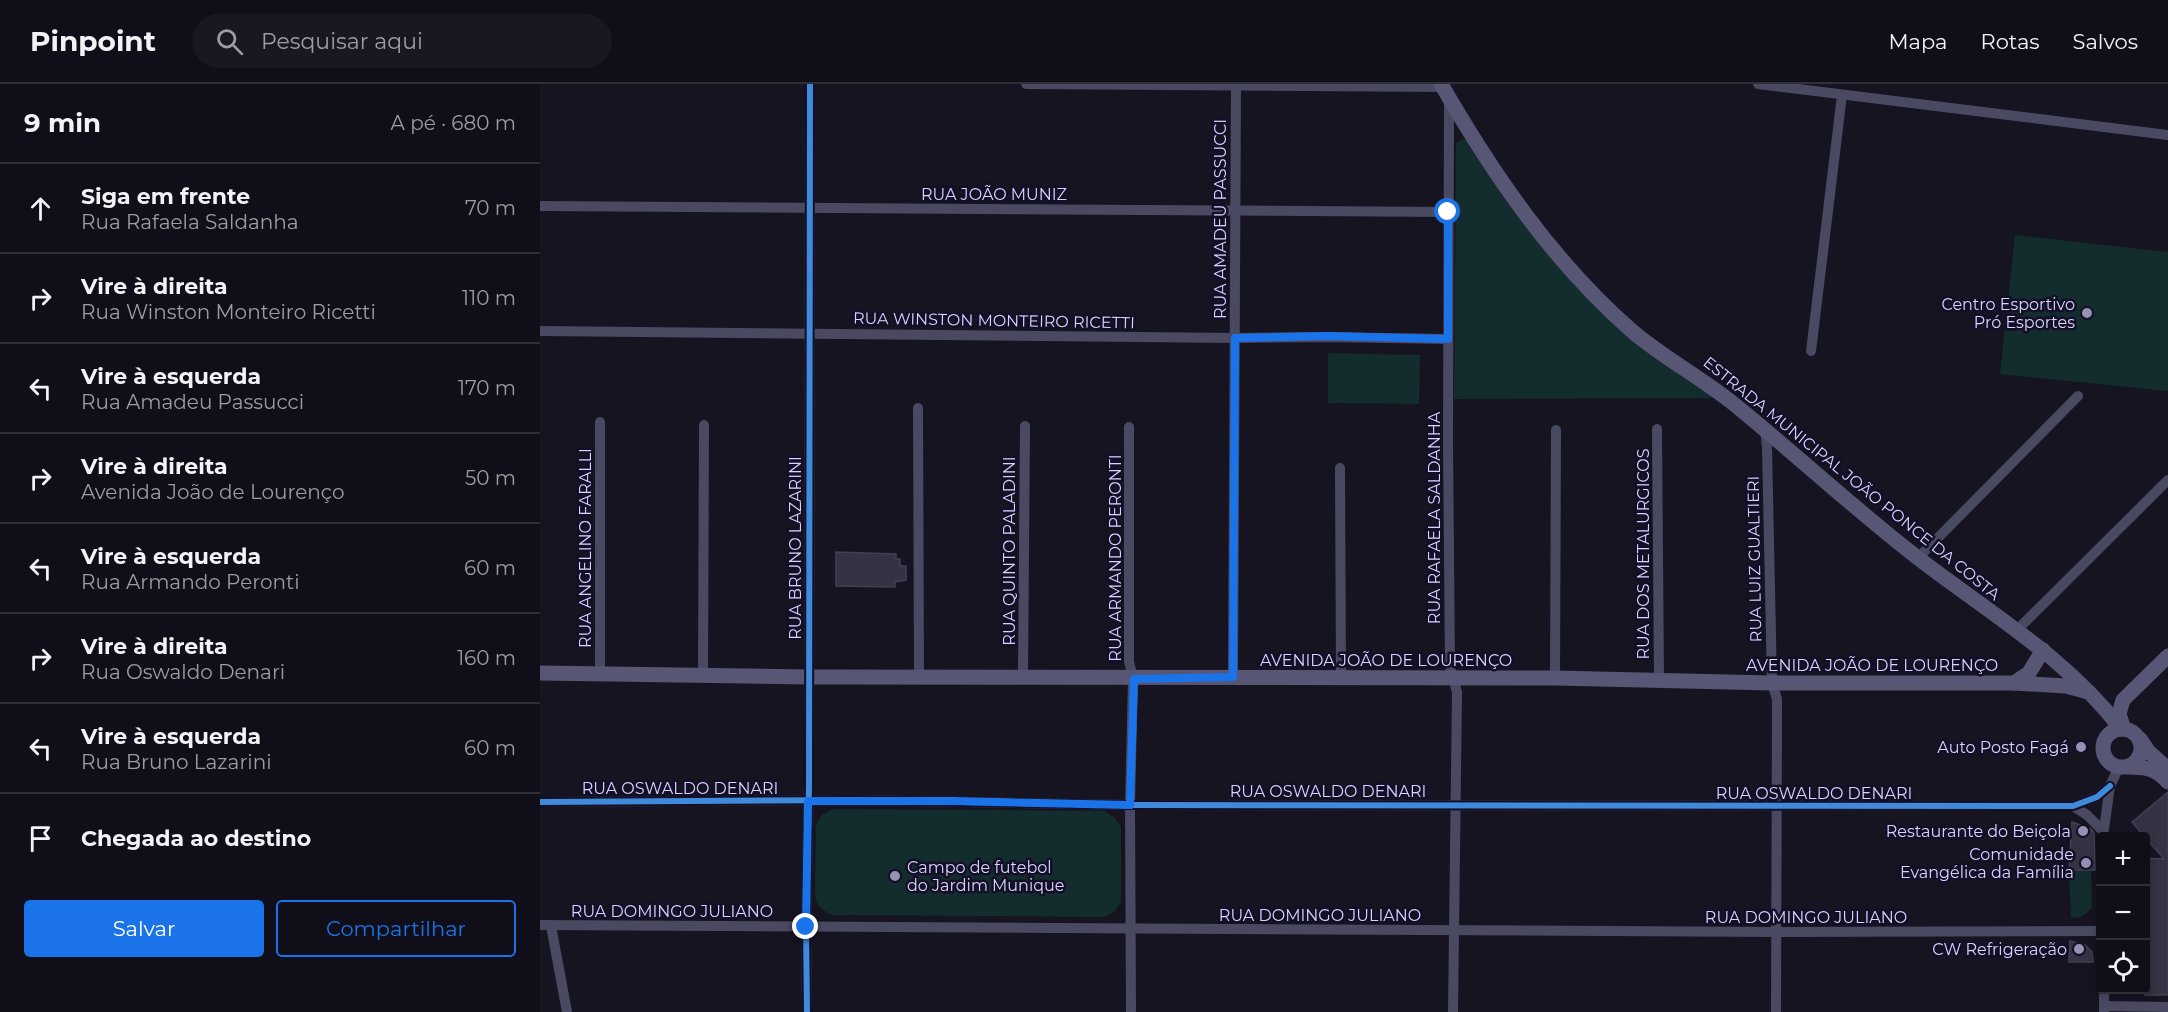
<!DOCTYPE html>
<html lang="pt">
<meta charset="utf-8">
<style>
:root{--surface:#100f19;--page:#191822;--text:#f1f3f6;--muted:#9c9ca2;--line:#302f38;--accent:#1a73e8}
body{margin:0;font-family:Montserrat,sans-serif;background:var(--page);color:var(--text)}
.controls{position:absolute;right:18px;bottom:18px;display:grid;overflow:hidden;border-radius:6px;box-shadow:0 3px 9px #0003}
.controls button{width:54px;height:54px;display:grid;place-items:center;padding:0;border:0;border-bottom:2px solid var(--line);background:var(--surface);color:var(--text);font:30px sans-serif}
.stop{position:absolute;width:18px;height:18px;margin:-14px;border:4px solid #1a73e8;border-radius:50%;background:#fff}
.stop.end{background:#1a73e8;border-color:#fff;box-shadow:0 2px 6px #0008}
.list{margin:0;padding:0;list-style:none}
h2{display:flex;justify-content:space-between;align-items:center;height:78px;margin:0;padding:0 24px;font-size:26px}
h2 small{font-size:20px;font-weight:400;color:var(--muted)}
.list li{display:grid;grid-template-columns:39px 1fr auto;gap:18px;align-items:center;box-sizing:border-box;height:90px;padding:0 24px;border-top:2px solid var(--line)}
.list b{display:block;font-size:22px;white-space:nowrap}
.list p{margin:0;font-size:20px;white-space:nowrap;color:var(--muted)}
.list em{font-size:20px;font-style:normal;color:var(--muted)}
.actions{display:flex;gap:12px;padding:18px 24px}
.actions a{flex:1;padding:14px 0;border:2px solid var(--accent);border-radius:6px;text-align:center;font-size:21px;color:var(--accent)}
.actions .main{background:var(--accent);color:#fff}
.icon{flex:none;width:33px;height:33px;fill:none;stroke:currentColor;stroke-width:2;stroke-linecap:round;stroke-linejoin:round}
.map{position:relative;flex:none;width:1628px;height:928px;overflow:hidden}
header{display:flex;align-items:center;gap:36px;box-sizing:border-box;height:84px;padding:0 30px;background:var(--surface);border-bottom:2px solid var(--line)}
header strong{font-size:28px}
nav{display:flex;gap:33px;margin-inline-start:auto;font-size:21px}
.search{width:420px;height:54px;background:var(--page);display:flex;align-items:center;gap:15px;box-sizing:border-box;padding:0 21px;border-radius:33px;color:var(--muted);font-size:22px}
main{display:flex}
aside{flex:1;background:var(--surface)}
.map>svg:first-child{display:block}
.green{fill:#132c2d}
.building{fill:#343243;stroke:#433f54;stroke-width:1.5}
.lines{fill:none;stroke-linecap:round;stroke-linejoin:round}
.street{stroke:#4a4962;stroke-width:10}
.secondary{stroke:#575674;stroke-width:15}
.cycleway-casing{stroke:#130f26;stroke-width:10}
.cycleway{stroke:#408adc;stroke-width:6}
.route{stroke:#1a73e8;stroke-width:8}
.poi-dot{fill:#9591b1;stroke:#130f26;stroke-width:2}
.labels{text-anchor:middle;stroke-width:5;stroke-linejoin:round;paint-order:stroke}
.street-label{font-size:16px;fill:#d9d4ff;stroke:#130f26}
.poi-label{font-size:16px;fill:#d9d4ff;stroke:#130f26;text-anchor:end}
</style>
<header>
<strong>Pinpoint</strong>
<div class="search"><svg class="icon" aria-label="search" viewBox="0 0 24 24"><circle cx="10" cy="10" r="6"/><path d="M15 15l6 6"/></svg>Pesquisar aqui</div>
<nav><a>Mapa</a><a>Rotas</a><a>Salvos</a></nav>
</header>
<main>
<aside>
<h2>9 min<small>A pé · 680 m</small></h2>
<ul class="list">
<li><svg class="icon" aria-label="ahead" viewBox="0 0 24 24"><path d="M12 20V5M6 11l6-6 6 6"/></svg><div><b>Siga em frente</b><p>Rua Rafaela Saldanha</p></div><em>70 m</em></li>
<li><svg class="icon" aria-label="right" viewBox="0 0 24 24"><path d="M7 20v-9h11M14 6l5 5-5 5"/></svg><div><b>Vire à direita</b><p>Rua Winston Monteiro Ricetti</p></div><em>110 m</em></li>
<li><svg class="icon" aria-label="left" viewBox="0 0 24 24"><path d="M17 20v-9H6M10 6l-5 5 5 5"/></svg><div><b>Vire à esquerda</b><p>Rua Amadeu Passucci</p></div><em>170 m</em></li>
<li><svg class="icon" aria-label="right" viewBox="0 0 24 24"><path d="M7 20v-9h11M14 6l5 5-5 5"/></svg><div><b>Vire à direita</b><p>Avenida João de Lourenço</p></div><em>50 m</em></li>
<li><svg class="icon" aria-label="left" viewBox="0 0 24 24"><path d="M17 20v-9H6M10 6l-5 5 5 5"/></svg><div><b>Vire à esquerda</b><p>Rua Armando Peronti</p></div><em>60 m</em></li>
<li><svg class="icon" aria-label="right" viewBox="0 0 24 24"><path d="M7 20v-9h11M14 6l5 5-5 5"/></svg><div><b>Vire à direita</b><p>Rua Oswaldo Denari</p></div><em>160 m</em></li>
<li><svg class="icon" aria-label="left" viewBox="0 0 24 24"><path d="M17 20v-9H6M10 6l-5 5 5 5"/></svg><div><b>Vire à esquerda</b><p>Rua Bruno Lazarini</p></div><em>60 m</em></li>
<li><svg class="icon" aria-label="arrive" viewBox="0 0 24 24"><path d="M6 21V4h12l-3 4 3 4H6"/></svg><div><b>Chegada ao destino</b></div></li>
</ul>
<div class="actions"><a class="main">Salvar</a><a>Compartilhar</a></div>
</aside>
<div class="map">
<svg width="1628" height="928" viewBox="0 0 1628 928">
<rect width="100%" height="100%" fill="#161421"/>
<g class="green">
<polygon points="924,55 928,57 1023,185 1183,314 914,315 916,59"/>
<polygon points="1475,151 1628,168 1628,307 1460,290"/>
<polygon points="788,269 880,271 879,320 788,319"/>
<path d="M292,725L565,727L575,734L581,743V818L574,828L565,833L292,831C280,825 275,820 275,807L276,741L282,731Z"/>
<path d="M1529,786H1551L1552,823C1546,831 1541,834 1531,834Z"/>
</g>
<g class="building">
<polygon points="296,468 356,470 356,475 360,475 360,482 366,482 366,496 355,498 355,503 296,502"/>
<polygon points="1628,708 1628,911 1605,911 1605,774 1624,775 1592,738"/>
<polygon points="1532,738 1551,745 1554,749 1555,786 1529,786"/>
<polygon points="1530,857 1545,861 1552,868 1553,878 1529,878"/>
</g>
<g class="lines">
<g class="street">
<polyline points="486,0 903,3"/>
<polyline points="1218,0 1628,51"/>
<polyline points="909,14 908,358 910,583 917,608 913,928"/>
<polyline points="0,122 908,128"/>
<polyline points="0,247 695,254 787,253 908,255"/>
<polyline points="1271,267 1302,11"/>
<polyline points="378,324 379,593"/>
<polyline points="60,338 60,589"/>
<polyline points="589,343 589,577 593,595 590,721 591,928"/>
<polyline points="1117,345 1119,595"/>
<polyline points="1225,345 1227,363 1232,599 1237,615 1237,626 1236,928"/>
<polyline points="800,384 801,594"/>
<polyline points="1378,474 1538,312"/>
<polyline points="1476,547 1628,396"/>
<polyline points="163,592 164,341"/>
<polyline points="483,593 485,342"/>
<polyline points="693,593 696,0"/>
<polyline points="1015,594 1016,346"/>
<polyline points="0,718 316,716 590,721 1533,722 1557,713 1570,702"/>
<polyline points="1533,722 1547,731 1563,747"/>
<polyline points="1563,752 1570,702 1579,683"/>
<polyline points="0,841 1237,848 1560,847"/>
<polyline points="11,842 27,928"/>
<polyline points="1564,906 1564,928"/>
<polyline points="1564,922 1628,923"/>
<polyline points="267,928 266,842 269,702 270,0"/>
</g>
<g class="secondary">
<path d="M901,0C953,90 1013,178 1092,247C1126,276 1166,296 1200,325C1260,374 1317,427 1378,474C1448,528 1527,574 1581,645"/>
<polyline points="0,589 268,593 1015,594 1232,599 1474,599 1526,602 1548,608"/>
<polyline points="1474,599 1489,589 1503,566"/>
<circle cx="1582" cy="664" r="19"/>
<polyline points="1584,645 1579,630 1583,616 1628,572"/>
<polyline points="1600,655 1608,667 1628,685"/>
<path d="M1587,683C1605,683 1616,684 1628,698"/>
</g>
<g class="cycleway-casing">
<g id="cycleway">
<polyline points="0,718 316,716 590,721 1533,722 1557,713 1570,702"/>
<polyline points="267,928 266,842 269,702 270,0"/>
</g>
</g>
<use href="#cycleway" class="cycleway"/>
</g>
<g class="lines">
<polyline class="route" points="266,843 268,717 413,717 590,721 594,595 693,593 695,254 787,252 908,255 908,128"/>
</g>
<g class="poi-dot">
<circle cx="1547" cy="229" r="6"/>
<circle cx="1541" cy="663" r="6"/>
<circle cx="1543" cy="747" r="6"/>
<circle cx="1546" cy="779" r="6"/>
<circle cx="355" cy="792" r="6"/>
<circle cx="1539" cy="865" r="6"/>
</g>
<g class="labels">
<g class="street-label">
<text x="454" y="116">RUA JOÃO MUNIZ</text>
<text transform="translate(680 135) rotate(-90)" y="6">RUA AMADEU PASSUCCI</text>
<text transform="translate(454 236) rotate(1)" y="6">RUA WINSTON MONTEIRO RICETTI</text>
<text transform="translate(1312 394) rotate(39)" y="6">ESTRADA MUNICIPAL JOÃO PONCE DA COSTA</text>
<text transform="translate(894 434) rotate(-90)" y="6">RUA RAFAELA SALDANHA</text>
<text transform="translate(45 464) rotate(-90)" y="6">RUA ANGELINO FARALLI</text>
<text transform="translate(255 464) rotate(-90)" y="6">RUA BRUNO LAZARINI</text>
<text transform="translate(469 467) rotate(-90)" y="6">RUA QUINTO PALADINI</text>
<text transform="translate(1103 470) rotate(-90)" y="6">RUA DOS METALURGICOS</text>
<text transform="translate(575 474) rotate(-90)" y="6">RUA ARMANDO PERONTI</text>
<text transform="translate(1214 475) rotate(-91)" y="6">RUA LUIZ GUALTIERI</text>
<text x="846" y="582">AVENIDA JOÃO DE LOURENÇO</text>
<text x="1332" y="587">AVENIDA JOÃO DE LOURENÇO</text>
<text x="140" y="710">RUA OSWALDO DENARI</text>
<text x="788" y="713">RUA OSWALDO DENARI</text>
<text x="1274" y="715">RUA OSWALDO DENARI</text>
<text x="132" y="833">RUA DOMINGO JULIANO</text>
<text x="780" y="837">RUA DOMINGO JULIANO</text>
<text x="1266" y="839">RUA DOMINGO JULIANO</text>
</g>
<g class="poi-label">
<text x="1535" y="226">Centro Esportivo<tspan x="1535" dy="18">Pró Esportes</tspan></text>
<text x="1529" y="669">Auto Posto Fagá</text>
<text x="1531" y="753">Restaurante do Beiçola</text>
<text x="1534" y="776">Comunidade<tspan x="1534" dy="18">Evangélica da Família</tspan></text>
<text x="367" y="789" text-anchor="start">Campo de futebol<tspan x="367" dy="18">do Jardim Munique</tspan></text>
<text x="1527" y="871">CW Refrigeração</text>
</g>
</g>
</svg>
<div class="controls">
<button>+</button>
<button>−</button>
<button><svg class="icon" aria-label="locate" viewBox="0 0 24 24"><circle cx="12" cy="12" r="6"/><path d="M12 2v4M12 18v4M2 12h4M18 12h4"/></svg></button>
</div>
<div class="stop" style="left:908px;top:128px"></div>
<div class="stop end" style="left:266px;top:843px"></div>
</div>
</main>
